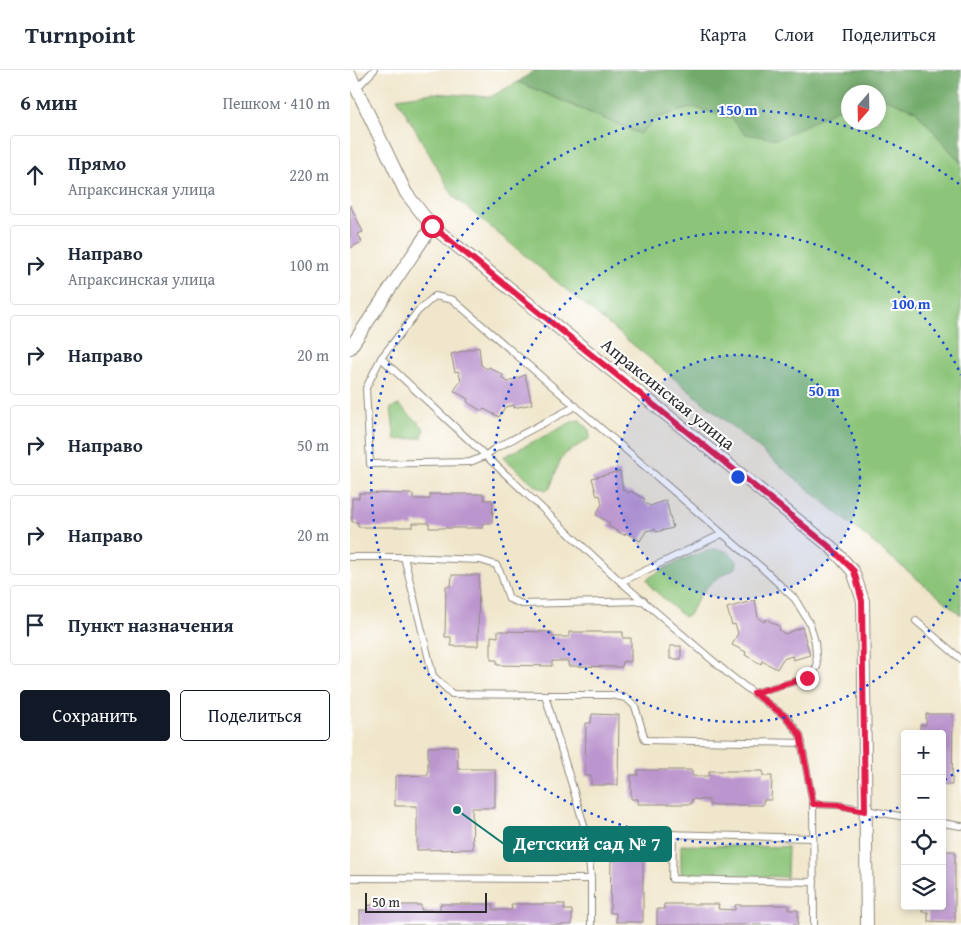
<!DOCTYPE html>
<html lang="ru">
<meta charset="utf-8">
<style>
:root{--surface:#fff;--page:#f6f6f7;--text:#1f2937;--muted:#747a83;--line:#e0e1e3;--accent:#111827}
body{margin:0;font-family:"Gentium Book Plus",serif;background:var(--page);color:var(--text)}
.controls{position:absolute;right:15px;bottom:15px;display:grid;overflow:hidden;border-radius:5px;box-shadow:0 2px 8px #0003}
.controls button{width:45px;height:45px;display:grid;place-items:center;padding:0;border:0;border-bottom:1px solid var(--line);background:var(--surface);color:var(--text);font:25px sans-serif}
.compass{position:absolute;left:491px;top:15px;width:45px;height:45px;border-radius:50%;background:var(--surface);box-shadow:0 2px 8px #0003;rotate:200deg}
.scale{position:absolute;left:15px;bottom:12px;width:122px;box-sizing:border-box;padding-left:5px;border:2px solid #2b2b2b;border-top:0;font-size:14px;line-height:18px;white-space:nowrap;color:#2b2b2b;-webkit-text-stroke:4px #fff;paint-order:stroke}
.stop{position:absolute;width:15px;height:15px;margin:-11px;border:4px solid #e11d48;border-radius:50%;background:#fff}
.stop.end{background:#e11d48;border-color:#fff;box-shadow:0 1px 5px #0008}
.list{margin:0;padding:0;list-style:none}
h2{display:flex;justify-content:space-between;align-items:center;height:65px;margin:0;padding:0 20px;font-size:21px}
h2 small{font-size:16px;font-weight:400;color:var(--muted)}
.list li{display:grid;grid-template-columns:32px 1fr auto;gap:15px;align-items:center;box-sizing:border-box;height:80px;margin:0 10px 10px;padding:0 10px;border:1px solid var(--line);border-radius:5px}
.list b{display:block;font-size:19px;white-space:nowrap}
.list p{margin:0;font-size:16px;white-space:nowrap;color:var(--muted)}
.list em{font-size:16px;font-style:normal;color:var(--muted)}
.actions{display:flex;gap:10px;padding:15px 20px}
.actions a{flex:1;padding:11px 0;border:1px solid var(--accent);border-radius:5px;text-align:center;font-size:18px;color:var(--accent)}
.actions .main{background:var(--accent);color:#fff}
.icon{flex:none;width:28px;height:28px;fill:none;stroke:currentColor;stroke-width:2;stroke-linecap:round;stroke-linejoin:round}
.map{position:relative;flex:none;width:611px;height:855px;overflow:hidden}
header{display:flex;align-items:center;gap:30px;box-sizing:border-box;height:70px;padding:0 25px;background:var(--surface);border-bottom:1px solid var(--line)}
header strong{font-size:24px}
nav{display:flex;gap:28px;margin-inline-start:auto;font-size:18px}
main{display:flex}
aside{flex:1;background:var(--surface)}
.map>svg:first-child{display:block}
.green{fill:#8cc579;stroke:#5c7852}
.forest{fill:#71aa69;stroke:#4e6a4a}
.building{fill:#bb95ce}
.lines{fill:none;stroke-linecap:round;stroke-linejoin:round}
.lane-casing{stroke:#8e887b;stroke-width:8}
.street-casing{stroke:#8e887b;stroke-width:14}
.lane{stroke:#fff;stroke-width:6}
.street{stroke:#fff;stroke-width:12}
.route{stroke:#e11d48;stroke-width:6}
.ring{fill:none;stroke:#1d4ed8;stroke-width:2.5;stroke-dasharray:2.5 5}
.labels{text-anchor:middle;stroke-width:4;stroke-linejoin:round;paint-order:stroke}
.street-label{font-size:18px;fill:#2b2b2b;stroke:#fff}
.centre{fill:#1d4ed8;stroke:#fff;stroke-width:2.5}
.ring-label{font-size:15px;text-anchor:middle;font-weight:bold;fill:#1d4ed8;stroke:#fff;stroke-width:4;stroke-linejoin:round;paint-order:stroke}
.leader{fill:none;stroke:#0f766e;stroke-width:2}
.callout-dot{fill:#0f766e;stroke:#fff;stroke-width:2}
.callout{fill:#0f766e;stroke:#0f766e;stroke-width:2}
.callout-label{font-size:19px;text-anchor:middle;font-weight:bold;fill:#fff}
</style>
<header>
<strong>Turnpoint</strong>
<nav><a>Карта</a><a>Слои</a><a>Поделиться</a></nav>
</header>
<main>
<aside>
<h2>6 мин<small>Пешком · 410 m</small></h2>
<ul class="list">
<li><svg class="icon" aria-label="ahead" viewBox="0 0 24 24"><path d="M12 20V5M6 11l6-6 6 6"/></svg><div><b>Прямо</b><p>Апраксинская улица</p></div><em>220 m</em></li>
<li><svg class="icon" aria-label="right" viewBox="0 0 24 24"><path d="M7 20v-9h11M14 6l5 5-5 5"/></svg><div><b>Направо</b><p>Апраксинская улица</p></div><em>100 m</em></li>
<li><svg class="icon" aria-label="right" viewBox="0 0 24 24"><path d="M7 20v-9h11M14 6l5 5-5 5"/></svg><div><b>Направо</b></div><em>20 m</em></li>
<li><svg class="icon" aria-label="right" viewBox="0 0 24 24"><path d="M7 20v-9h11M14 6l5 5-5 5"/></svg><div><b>Направо</b></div><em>50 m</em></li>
<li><svg class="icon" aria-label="right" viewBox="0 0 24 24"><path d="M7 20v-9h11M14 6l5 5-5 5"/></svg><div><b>Направо</b></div><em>20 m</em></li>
<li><svg class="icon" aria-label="arrive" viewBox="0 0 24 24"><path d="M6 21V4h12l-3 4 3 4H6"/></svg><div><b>Пункт назначения</b></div></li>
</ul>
<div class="actions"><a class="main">Сохранить</a><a>Поделиться</a></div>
</aside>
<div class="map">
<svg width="611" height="855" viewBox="0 0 611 855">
<rect width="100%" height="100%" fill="#fff"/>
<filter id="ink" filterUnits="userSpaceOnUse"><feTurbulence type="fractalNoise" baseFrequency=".02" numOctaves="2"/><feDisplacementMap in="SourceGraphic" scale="10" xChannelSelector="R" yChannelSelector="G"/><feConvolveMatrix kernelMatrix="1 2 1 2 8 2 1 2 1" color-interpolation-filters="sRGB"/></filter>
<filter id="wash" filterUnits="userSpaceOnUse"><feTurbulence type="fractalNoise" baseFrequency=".0096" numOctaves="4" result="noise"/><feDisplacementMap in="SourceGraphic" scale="20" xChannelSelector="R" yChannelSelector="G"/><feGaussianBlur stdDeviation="1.12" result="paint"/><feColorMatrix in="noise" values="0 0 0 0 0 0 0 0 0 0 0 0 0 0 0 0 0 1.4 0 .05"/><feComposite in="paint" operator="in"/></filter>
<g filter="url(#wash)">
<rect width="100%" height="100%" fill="#f0e6cb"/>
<g class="green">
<polygon points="168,12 290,64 307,48 342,37 381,48 395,64 498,35 498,52 528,52 529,29 533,28 565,40 611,93 611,545 104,127 47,28 83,23 140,27"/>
<polygon points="49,335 74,358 72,368 45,370 41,338"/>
<polygon points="230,350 239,360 240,368 215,384 210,391 200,418 197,420 187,417 153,387 224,351"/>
<path d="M364,479C375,479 380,483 387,491L386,498C360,510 351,520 339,545L334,547L301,517L297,509C317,496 341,485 364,479Z"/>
<polygon points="331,775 438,777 437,807 331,804"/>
</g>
<polygon class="forest" points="185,0 611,0 611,93 565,40 533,28 529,29 528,22 498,22 498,35 492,37 428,69 395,64 381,48 342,37 307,48 290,64 168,12"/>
<g id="blocks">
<g class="building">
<polygon points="0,135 13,162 8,164 12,172 0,178"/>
<polygon points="129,277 131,295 137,299 139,297 153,305 152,308 158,312 175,305 182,334 164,338 164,335 155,337 149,347 134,339 132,341 120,334 117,331 118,329 104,321 111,310 108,301 105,302 101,284"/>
<polygon points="270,401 273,420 279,423 280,421 295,429 293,432 300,436 316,430 323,458 306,462 305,459 296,461 290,471 276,463 274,465 262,458 258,456 260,453 246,445 252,434 250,425 247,426 242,408"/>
<polygon points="9,423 63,424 63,429 80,429 80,424 134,424 134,430 143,430 142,453 133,453 133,458 79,458 79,453 63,453 63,457 8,457 8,452 2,452 2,428 9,428"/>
<polygon points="102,505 129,505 128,576 101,576 101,567 95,567 96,516 101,516"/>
<polygon points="405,530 408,548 414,552 416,549 430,557 429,560 435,564 452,557 460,585 443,590 442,586 433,589 427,599 412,591 411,594 395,585 396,582 382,575 388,563 385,554 382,555 377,538"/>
<polygon points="148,561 202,562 202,567 219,567 219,562 273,562 273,568 281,568 281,592 273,591 272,597 218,596 218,591 202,591 202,596 147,595 147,590 141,590 141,566 148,567"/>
<rect x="320" y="576" width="11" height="13"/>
<polygon points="242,644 269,645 268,715 241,715 241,706 235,706 236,653 241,653"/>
<polygon points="576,644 603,644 602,715 592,715 592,664 570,664 570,655 576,655"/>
<polygon points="107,676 108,699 145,699 145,738 122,738 123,779 67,780 67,736 45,736 45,706 78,705 78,677"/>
<polygon points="288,700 342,700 342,706 359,706 359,701 413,701 413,706 422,706 421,730 413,730 413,735 359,735 359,730 342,729 342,734 288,734 288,729 281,729 281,705 288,705"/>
<polygon points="266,781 293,781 293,852 266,852 266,843 260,843 261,790 266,790"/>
<polygon points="592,781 605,781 605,852 578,851 578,842 572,842 572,836 592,836"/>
<polygon points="90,834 143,834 143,840 162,840 161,834 215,834 214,840 222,840 222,855 10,855 10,840 18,840 18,835 71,835 71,840 90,840"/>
<polygon points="314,834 369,834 368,839 385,840 385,835 439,835 439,840 448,840 448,855 307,855 307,839 314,839"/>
</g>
</g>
</g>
<g filter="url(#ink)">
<use href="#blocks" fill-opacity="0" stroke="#8e887b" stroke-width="1"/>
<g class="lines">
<g class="lane-casing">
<g id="lane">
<polyline points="6,19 24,0"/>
<polyline points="31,288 271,512 382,607 436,647 450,665 463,734 464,855"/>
<polyline points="226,336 144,379 135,386 120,392 20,394 16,318 31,288 68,241 85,226 103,230 411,497 445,529 460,554 465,572 467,597 457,608 404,623"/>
<polyline points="0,487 54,487 83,606 102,624 195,625 236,762"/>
<polyline points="54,487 130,490 146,495 151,504 159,529 172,534 294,531"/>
<polyline points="271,512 372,464"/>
<polyline points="566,551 611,589"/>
<polyline points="195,625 261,625 276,628 285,636 295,670 452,673"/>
<polyline points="463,734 488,735 555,747"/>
<polyline points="592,753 611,756"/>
<polyline points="323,764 322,809 464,812"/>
<polyline points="0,808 241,809"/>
<polyline points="241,855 241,809 236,762 463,768"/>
</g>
</g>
<g class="street-casing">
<g id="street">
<polyline points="0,5 56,123 82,156 481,477 503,501 513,531 517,855"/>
<polyline points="0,278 82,156"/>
</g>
</g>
<use href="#lane" class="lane"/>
<use href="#street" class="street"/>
</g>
</g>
<g class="lines" filter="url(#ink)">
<polyline class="route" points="82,156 481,478 504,501 512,531 515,741 488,735 463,734 450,665 436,647 404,623 457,608"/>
</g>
<circle cx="388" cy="407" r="122" fill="#1d4ed8" fill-opacity=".12"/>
<g class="ring">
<circle cx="388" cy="407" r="122"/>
<path d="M611 509A245 245 0 1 1 611 305"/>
<path d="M609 700A367 367 0 0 1 593 711M555 734A367 367 0 1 1 609 114"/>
</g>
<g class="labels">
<g class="street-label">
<text transform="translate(318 324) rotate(39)" y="6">Апраксинская улица</text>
</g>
</g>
<circle cx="388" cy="407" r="8" class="centre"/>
<g class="ring-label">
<text x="388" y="45">150 m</text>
<text x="561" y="239">100 m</text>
<text x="474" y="326">50 m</text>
</g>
<path class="leader" d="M107 740L154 774"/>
<circle class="callout-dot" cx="107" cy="740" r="5"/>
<rect class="callout" x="154" y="757" width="167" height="34" rx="5"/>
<g class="callout-label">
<text x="237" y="780">Детский сад № 7</text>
</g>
</svg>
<div class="controls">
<button>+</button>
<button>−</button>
<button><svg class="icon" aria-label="locate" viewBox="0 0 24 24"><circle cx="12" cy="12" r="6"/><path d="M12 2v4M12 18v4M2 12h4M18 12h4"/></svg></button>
<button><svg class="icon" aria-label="layers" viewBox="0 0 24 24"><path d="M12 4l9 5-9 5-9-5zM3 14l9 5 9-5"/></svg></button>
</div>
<svg class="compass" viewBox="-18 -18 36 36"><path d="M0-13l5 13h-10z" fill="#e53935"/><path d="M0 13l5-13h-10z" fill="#747a83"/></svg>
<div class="scale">50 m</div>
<div class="stop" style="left:82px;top:156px"></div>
<div class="stop end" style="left:457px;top:608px"></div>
</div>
</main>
